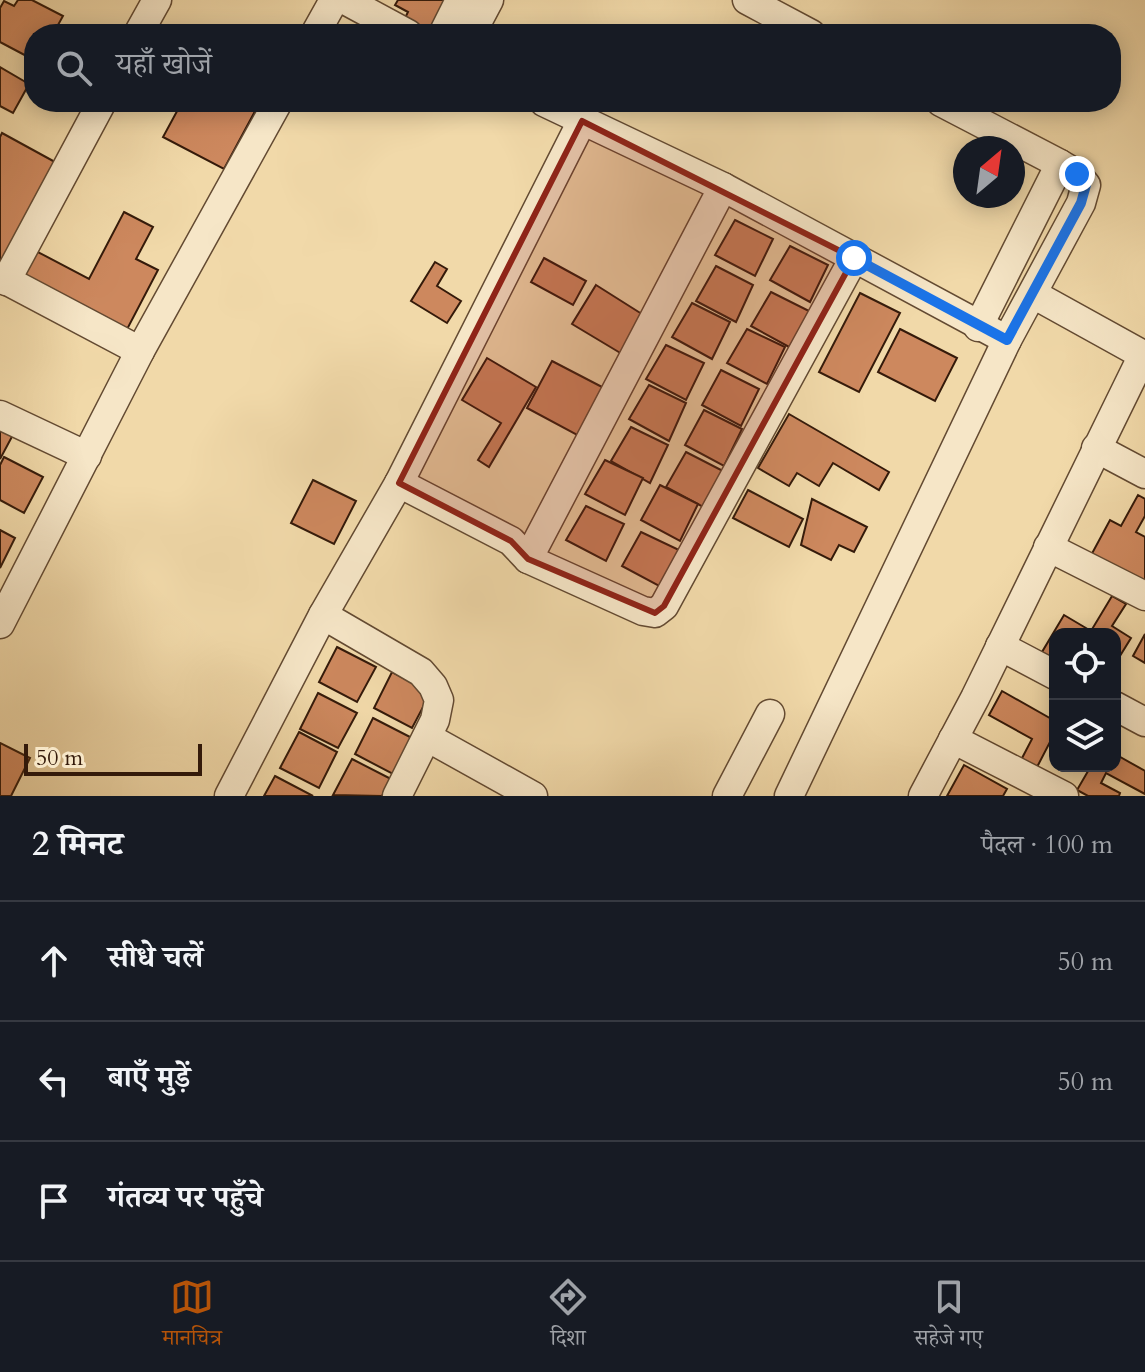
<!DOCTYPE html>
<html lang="hi">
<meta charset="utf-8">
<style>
:root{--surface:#171b24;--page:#242831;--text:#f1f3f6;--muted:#9ea1a6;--line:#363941;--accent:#b45309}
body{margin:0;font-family:Cardo,"Noto Serif Devanagari",serif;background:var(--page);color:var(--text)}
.controls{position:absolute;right:24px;bottom:24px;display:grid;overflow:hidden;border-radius:16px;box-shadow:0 4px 20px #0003}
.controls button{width:72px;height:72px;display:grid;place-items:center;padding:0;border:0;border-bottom:2px solid var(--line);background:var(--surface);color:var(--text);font:40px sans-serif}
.compass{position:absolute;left:953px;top:136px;width:72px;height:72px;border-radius:50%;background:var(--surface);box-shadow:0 4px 20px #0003;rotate:29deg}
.scale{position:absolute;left:24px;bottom:20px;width:178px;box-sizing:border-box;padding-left:8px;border:4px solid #341a0a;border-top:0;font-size:22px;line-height:28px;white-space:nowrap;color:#341a0a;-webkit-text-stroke:6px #f6e6c7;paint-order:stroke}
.stop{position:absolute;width:24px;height:24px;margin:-18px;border:6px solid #1a73e8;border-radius:50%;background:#fff}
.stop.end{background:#1a73e8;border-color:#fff;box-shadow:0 2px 8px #0008}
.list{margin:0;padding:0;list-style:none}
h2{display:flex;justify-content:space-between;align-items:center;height:104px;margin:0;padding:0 32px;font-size:34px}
h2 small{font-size:26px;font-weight:400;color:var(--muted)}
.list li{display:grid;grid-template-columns:52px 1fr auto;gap:24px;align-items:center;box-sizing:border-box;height:120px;padding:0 32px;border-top:2px solid var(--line)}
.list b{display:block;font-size:30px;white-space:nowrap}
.list em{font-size:26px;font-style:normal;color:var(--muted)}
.icon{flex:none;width:44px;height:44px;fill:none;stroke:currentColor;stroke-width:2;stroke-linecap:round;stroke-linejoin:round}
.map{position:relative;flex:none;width:1145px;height:796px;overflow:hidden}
.search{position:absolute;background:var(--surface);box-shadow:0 4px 20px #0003;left:24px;right:24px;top:24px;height:88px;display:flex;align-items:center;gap:20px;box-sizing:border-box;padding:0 28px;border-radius:32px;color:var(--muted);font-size:30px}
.sheet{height:464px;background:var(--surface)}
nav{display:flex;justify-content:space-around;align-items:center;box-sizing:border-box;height:112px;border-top:2px solid var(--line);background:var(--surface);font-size:22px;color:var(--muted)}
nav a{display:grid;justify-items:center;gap:4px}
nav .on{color:var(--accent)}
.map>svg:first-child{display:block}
.building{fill:#cd885e;stroke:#341a0a;stroke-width:2}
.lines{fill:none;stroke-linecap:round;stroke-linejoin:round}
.minor-casing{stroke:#634a32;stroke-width:31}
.minor{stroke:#f6e6c7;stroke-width:28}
.route{stroke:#1a73e8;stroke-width:10}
.marked{fill:#8f2418;fill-opacity:0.2;stroke:#8f2418;stroke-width:6;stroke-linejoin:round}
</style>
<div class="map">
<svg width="1145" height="796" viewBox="0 0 1145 796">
<rect width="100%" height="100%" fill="#f1d9a9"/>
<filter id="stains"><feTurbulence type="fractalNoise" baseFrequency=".0025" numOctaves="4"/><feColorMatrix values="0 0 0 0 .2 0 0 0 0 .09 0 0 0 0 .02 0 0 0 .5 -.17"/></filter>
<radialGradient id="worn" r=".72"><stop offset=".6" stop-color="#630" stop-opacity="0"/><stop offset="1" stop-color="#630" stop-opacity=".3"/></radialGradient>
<g class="building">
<polygon points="18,0 32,0 63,16 53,34 34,34 34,60 0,42 0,8 4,1 14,6"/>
<polygon points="398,0 450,0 430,34 404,20 408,12 395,5"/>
<polygon points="0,67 29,84 13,113 0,106"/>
<polygon points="182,102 260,102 224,169 163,137"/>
<polygon points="2,133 55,162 0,264 0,137"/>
<polygon points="124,212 153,227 136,259 158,270 123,337 20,283 36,251 89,279"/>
<polygon points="735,220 773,239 755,276 715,255"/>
<polygon points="790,246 828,265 810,302 770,280"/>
<polygon points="544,258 586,281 573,305 531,282"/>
<polygon points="435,262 447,269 437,286 461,301 447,323 411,301"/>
<polygon points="716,266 753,285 736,322 696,301"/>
<polygon points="596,285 645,316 622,354 572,324"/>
<polygon points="771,292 809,311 791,348 751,326"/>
<polygon points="860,293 900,313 859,392 819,372"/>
<polygon points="692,303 730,322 712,359 672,337"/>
<polygon points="747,329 785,347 767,384 727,363"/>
<polygon points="900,329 957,358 935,401 878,372"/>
<polygon points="666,345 704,363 686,400 646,379"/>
<polygon points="487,358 536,387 489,467 478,460 501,423 462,400"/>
<polygon points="552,361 604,388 579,436 527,408"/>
<polygon points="721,370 759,389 741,426 702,405"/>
<polygon points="649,385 686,403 669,441 629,419"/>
<polygon points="704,410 742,429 724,466 685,445"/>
<polygon points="789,414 889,472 879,490 833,463 819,486 797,473 789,486 758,468"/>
<polygon points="0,425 15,431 0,459"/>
<polygon points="631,427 668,445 650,483 611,461"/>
<polygon points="686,452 723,471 705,508 666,487"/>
<polygon points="4,457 43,477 24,513 0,500 0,465"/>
<polygon points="605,460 643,478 625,515 585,494"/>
<polygon points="313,480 356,501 334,544 291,523"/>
<polygon points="660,485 698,504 680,541 641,520"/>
<polygon points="748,490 803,519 789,547 733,518"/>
<polygon points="1138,495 1145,499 1145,516 1136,532 1145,537 1145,587 1089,559 1110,520 1121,526"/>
<polygon points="812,499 867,527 854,552 839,545 831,560 801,545"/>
<polygon points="586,506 624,524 606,561 566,540"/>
<polygon points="0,530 15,538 0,568"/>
<polygon points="641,532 679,550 661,587 622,566"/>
<polygon points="1112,596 1126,604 1112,626 1131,638 1115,664 1115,634 1055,634 1055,660 1042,652 1064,615 1091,631"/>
<polygon points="1145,634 1145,663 1133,656"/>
<polygon points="337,647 376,667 357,702 319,682"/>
<polygon points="392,672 431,692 412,728 374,708"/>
<polygon points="1002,691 1055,721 1055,742 1051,740 1035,771 1020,762 1032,739 989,715"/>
<polygon points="318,693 357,713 338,748 300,729"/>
<polygon points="373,718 412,738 393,774 355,754"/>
<polygon points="299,732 337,752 319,788 280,768"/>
<polygon points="0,743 30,758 11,796 0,796"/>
<polygon points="1115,754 1145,771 1145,794 1106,773 1101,783 1120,793 1119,796 1088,796 1077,790 1091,766 1115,766"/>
<polygon points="352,759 391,779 382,796 333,795"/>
<polygon points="964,765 1007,789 1003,796 947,796"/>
<polygon points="275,776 313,796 264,796"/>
</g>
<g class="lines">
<g class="minor-casing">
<g id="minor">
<polyline points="345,0 408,34"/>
<polyline points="747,0 811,34"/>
<polyline points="138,34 157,0"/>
<polyline points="315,34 334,0"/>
<polyline points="443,34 460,0"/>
<polyline points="471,34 489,0"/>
<polyline points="544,102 723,187 1007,340"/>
<polyline points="0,277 140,351"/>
<polyline points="6,281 102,102"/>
<polyline points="1033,294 1145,356"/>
<polyline points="978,327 1060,164"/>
<polyline points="0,415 87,456"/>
<polyline points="1096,448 1145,474"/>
<polyline points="399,483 511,541 528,559 643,611 655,613 664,606 854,258"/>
<polyline points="1048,547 1145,596"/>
<polyline points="528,559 723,187"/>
<polyline points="323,615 421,672 433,686 439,700 435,720 397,796"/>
<polyline points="0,624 140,351 278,102"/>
<polyline points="1000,646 1055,675"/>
<polyline points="1115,706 1145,722"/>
<polyline points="427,737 533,796"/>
<polyline points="953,739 1064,796"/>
<polyline points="229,796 323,615 399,483 582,121"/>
<polyline points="727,796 770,714"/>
<polyline points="789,796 1007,340 1081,203 1086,185 1077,174 1060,164 941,102"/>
<polyline points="923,796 975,698 1143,355"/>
</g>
</g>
<use href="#minor" class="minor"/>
</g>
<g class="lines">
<polyline class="route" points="854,258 1007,340 1081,203 1086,185 1077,174"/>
</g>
<path class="marked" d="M582,121L854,258L664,606L655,613L528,559L511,541L399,483Z"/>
<rect width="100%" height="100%" filter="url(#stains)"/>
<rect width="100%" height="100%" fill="url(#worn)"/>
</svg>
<div class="controls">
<button><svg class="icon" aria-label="locate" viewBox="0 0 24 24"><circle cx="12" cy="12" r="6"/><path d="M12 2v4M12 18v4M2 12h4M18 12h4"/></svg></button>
<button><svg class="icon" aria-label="layers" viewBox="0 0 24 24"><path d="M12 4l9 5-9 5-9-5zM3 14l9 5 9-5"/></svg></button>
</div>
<svg class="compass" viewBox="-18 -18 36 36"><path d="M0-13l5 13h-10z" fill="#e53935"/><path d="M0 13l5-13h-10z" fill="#9ea1a6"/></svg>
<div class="scale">50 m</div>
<div class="stop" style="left:854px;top:258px"></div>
<div class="stop end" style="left:1077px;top:174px"></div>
<div class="search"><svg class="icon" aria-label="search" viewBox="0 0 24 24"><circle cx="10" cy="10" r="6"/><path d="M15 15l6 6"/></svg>यहाँ खोजें</div>
</div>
<section class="sheet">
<h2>2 मिनट<small>पैदल · 100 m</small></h2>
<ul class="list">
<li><svg class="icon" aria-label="ahead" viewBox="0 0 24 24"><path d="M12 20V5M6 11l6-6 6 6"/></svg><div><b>सीधे चलें</b></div><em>50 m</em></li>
<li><svg class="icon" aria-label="left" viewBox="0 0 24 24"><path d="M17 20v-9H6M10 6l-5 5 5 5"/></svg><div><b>बाएँ मुड़ें</b></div><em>50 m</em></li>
<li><svg class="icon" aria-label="arrive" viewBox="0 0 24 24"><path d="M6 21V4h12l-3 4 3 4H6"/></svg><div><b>गंतव्य पर पहुँचे</b></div></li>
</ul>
</section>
<nav>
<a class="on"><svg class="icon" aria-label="map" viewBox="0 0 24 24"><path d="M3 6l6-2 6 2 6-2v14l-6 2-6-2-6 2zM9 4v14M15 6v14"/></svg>मानचित्र</a>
<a><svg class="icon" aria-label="directions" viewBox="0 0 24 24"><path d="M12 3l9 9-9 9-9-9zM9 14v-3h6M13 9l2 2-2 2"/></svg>दिशा</a>
<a><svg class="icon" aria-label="saved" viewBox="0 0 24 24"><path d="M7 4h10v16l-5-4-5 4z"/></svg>सहेजे गए</a>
</nav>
